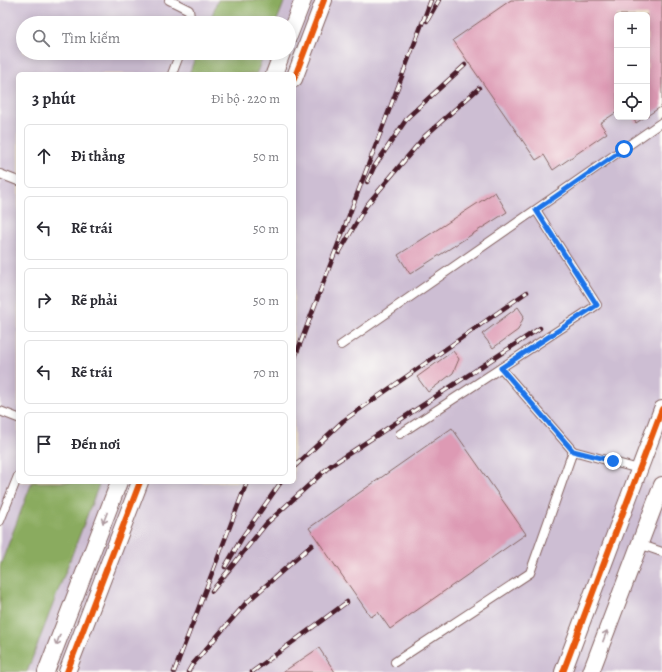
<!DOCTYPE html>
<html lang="vi">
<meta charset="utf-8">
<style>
:root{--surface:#fff;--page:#f2f2f3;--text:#2b2b33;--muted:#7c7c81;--line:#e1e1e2}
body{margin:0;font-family:Alegreya,serif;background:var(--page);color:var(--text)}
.controls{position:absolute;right:12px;top:12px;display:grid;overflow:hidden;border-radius:6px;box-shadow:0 2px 10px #0003}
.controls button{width:36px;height:36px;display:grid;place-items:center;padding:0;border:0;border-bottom:1px solid var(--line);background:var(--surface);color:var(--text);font:20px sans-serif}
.stop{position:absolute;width:12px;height:12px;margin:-9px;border:3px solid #1a73e8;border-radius:50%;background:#fff}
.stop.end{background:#1a73e8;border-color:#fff;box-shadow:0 1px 4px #0008}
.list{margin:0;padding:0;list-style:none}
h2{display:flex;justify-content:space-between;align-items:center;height:52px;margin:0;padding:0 16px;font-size:17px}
h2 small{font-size:13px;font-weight:400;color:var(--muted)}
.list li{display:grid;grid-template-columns:26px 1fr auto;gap:12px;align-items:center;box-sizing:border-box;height:64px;margin:0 8px 8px;padding:0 8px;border:1px solid var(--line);border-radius:6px}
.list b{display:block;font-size:15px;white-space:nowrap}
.list em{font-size:13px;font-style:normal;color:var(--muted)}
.icon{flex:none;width:22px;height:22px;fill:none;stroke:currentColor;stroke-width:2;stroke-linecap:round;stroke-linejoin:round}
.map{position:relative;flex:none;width:662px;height:672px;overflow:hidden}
.search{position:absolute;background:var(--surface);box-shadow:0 2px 10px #0003;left:16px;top:16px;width:280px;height:44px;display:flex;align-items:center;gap:10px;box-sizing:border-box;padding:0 14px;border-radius:22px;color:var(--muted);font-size:15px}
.panel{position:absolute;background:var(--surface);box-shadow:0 2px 10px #0003;left:16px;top:72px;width:280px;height:412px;border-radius:6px}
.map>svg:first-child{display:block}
.industrial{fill:#cdbed3;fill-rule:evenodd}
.forest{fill:#8aab5f;stroke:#6a6545}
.building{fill:#dd9ab4}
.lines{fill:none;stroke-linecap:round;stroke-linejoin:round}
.lane-casing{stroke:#866463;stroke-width:10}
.street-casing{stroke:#866463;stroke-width:18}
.lane{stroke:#fff;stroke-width:8}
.street{stroke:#fff;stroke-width:16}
.rail-casing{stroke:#4a1f2b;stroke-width:4.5}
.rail{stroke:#fdfcf7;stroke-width:3;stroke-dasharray:9;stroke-linecap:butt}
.cycleway-casing{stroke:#fdfcf7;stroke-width:8}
.cycleway{stroke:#e8590c;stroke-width:6}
.oneway{stroke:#ae9aa0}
.route{stroke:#1a73e8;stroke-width:5}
</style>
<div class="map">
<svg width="662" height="672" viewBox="0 0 662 672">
<rect width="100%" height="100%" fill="#fdfcf7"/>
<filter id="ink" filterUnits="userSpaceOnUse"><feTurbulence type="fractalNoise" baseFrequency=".025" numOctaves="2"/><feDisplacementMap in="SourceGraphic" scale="8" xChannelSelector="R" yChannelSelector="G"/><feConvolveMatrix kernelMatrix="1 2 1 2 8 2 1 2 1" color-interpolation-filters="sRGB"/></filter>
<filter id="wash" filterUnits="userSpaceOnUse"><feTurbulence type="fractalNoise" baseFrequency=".012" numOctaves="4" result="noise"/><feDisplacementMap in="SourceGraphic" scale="16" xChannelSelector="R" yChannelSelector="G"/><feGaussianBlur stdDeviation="0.9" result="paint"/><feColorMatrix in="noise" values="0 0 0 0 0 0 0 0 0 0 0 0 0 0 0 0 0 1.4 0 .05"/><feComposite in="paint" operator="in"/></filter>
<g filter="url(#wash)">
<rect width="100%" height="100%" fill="#f4e4ca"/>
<path class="industrial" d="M0,0H662V672H0ZM617,15H647V117H617ZM23,23H289V53H23ZM18,74H294V482H18Z"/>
<g class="forest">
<polygon points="218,0 285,0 276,23 209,23"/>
<polygon points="197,53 265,53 256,74 189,74"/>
<polygon points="32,482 100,482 27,672 0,672 0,566"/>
</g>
<g id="blocks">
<g class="building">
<polygon points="511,0 662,0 662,106 647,116 647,15 617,15 617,112 600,123 607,133 553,170 544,155 536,160 453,40"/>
<polygon points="632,117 645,117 636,123"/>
<polygon points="495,192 507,212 410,274 398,255"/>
<polygon points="518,307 524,316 518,330 493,348 482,334"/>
<polygon points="453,351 459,359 453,373 428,392 417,377"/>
<polygon points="452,428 526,534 390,629 378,612 371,617 309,528"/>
<polygon points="319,648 335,672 283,672"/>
</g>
</g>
</g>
<g filter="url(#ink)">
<use href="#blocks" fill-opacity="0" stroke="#866463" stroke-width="1"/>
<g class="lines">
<g class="lane-casing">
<g id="lane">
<polyline points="169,0 189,10 191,23"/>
<polyline points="172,74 180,53"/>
<polyline points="0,174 18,181"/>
<polyline points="341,345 662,122"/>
<polyline points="501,368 573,451"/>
<polyline points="0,411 18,418"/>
<polyline points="400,434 597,305 536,210"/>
<polyline points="0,521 18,476"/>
<polyline points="639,544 662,552"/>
<polyline points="395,662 530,573 573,451 639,469"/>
</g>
</g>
<g class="street-casing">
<g id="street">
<polyline points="289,36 303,0"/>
<polyline points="274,74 282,53"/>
<polyline points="294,79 324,0"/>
<polyline points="46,672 119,482"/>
<polyline points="67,672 140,482"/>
<polyline points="563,672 662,409"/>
<polyline points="591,672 662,485"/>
</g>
</g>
<use href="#lane" class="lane"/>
<use href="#street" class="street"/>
<g class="rail-casing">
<g id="rail">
<polyline points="427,21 439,0"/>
<polyline points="367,182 374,167 408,117 465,65"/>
<polyline points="339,253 366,206 425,136 479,88"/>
<polyline points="294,360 431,0"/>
<polyline points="294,467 343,421 527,292"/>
<polyline points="225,567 243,536 281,482"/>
<polyline points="212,591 266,524 330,466 540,328"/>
<polyline points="174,672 247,482"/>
<polyline points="188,672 192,665 246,603 312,545"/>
<polyline points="252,672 347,602"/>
</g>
</g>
<use href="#rail" class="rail"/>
<g class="cycleway-casing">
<g id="cycleway">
<polyline points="294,79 324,0"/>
<polyline points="67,672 140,482"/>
<polyline points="563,672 662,409"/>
</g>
</g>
<use href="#cycleway" class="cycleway"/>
</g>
<defs><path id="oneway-shaft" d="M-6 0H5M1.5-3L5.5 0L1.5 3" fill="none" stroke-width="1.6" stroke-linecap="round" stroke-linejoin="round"/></defs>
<g class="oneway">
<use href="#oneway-shaft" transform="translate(105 518) rotate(111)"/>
<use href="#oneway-shaft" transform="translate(605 636) rotate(-69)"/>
<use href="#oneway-shaft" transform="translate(58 640) rotate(111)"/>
</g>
</g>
<g class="lines" filter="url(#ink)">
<polyline class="route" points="613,461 573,451 501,368 597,305 536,210 624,149"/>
</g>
</svg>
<div class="controls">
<button>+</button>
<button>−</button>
<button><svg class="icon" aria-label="locate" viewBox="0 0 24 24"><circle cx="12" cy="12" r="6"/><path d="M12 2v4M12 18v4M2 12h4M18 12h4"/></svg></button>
</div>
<div class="stop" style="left:624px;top:149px"></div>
<div class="stop end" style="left:613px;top:461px"></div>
<div class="search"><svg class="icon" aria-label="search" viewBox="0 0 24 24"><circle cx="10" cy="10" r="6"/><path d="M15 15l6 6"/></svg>Tìm kiếm</div>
<section class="panel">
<h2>3 phút<small>Đi bộ · 220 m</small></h2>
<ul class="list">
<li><svg class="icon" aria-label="ahead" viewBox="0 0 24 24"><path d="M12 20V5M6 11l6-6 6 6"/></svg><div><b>Đi thẳng</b></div><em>50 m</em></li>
<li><svg class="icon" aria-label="left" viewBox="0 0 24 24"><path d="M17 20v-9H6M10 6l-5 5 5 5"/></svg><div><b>Rẽ trái</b></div><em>50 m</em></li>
<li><svg class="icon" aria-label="right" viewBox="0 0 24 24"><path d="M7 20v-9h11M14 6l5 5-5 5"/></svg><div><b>Rẽ phải</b></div><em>50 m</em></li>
<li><svg class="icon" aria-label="left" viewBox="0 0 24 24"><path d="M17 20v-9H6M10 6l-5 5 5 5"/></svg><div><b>Rẽ trái</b></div><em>70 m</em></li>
<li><svg class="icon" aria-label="arrive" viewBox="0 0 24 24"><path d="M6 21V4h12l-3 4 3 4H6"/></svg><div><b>Đến nơi</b></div></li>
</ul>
</section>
</div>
